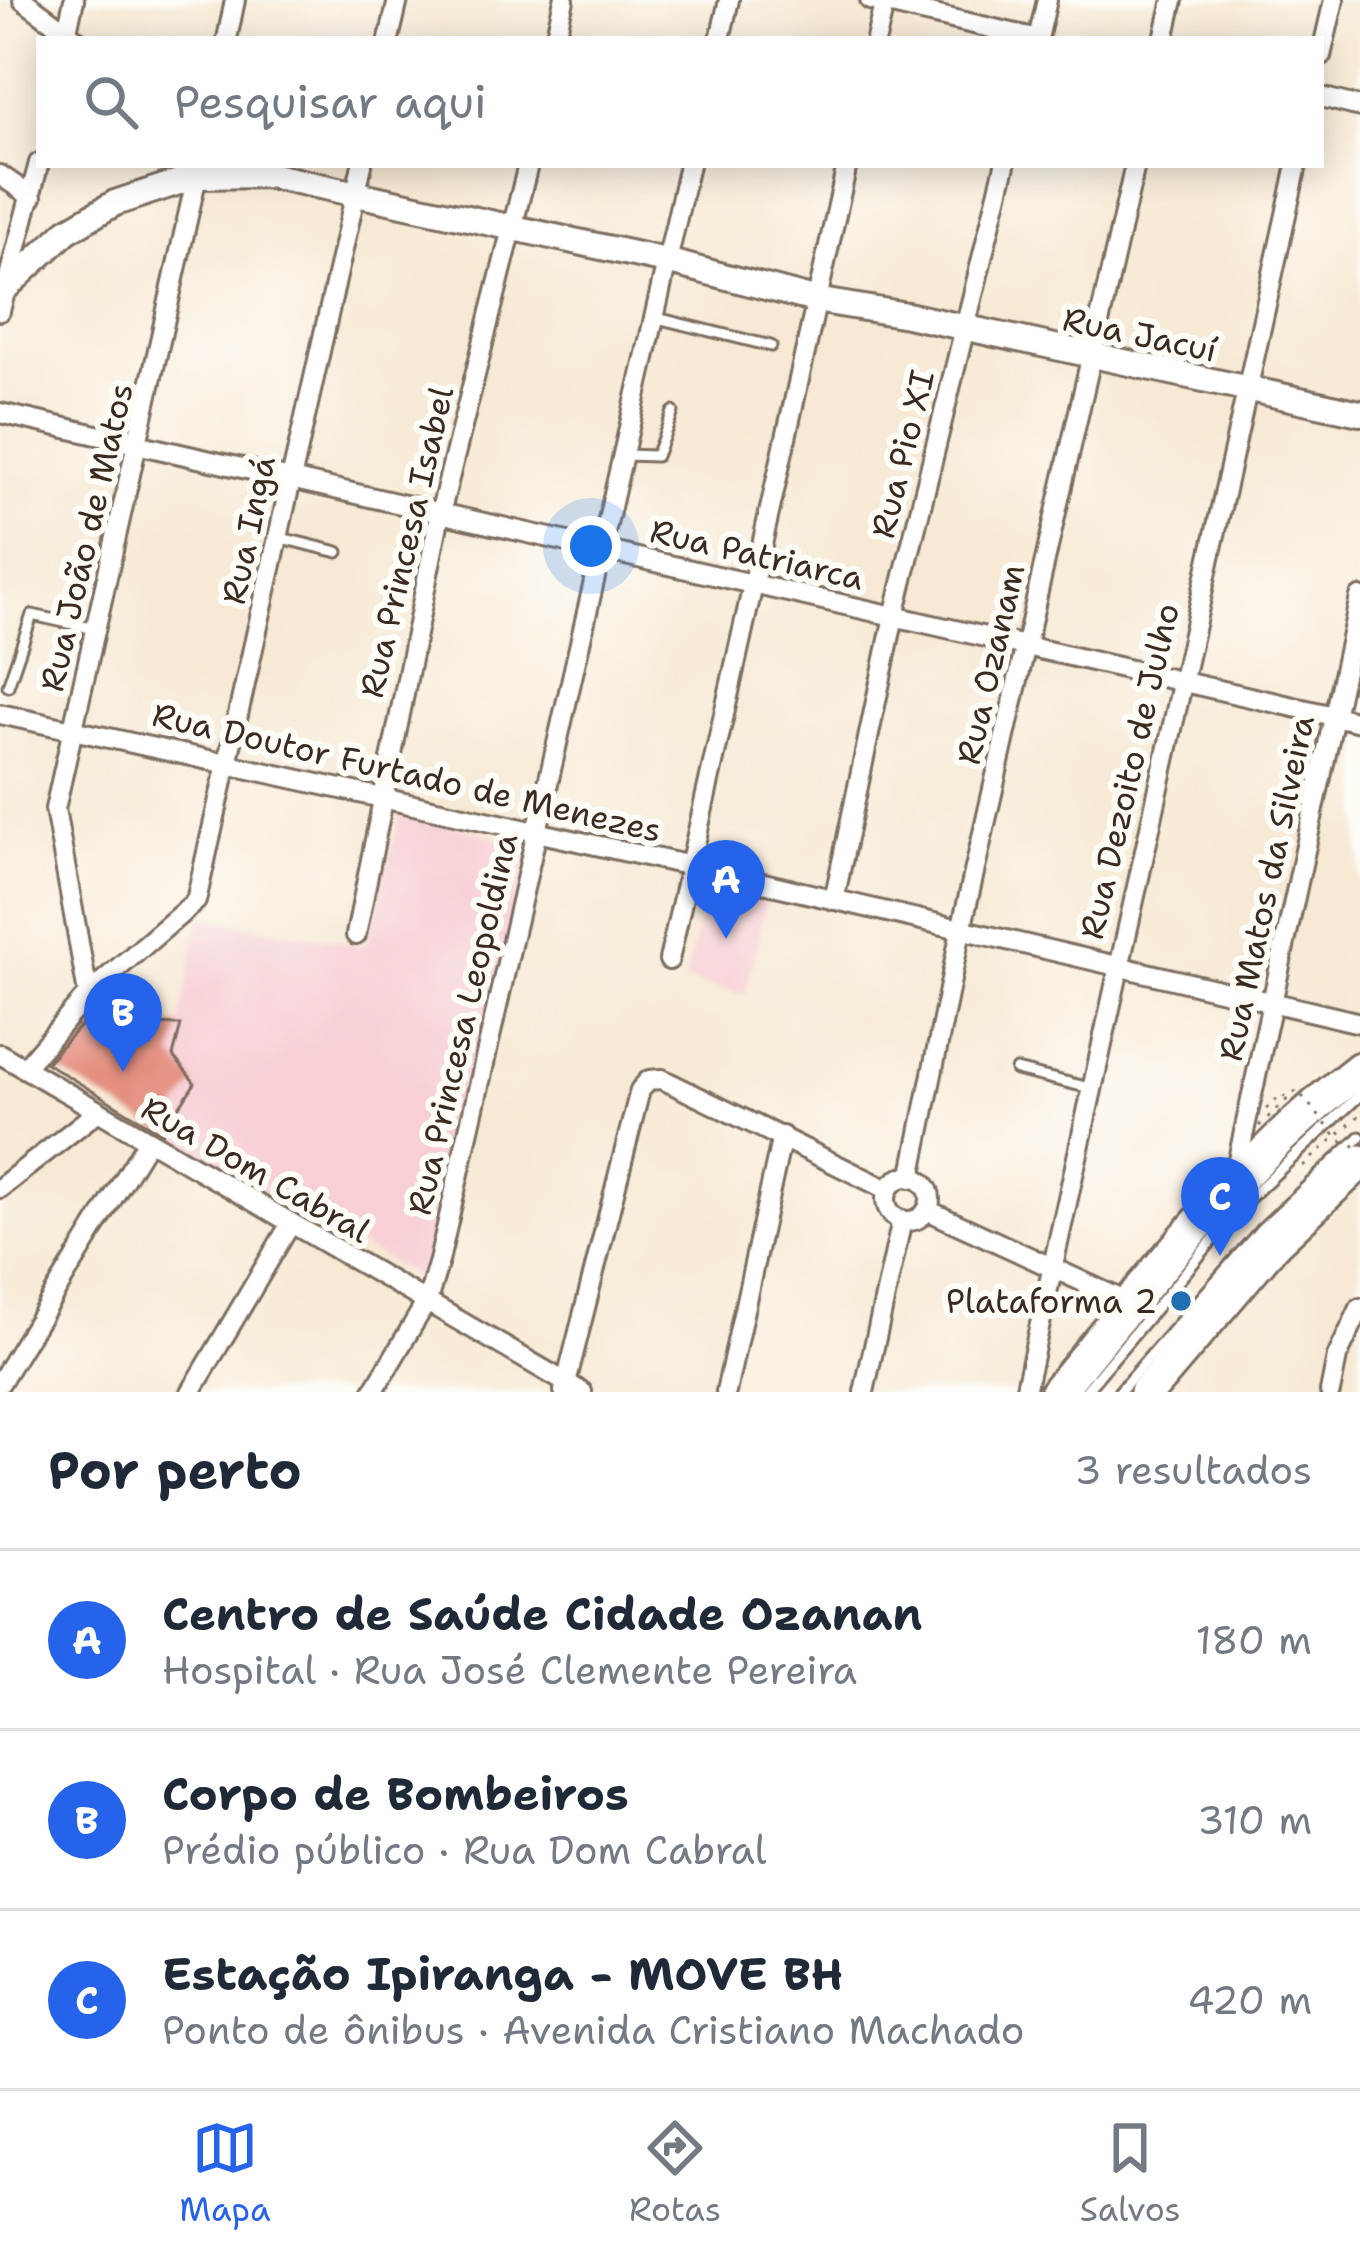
<!DOCTYPE html>
<html lang="pt">
<meta charset="utf-8">
<style>
:root{--surface:#fff;--page:#f6f6f7;--text:#1f2937;--muted:#747a83;--line:#e0e1e3;--accent:#2563eb}
body{margin:0;font-family:"Shantell Sans",sans-serif;background:var(--page);color:var(--text)}
.you{position:absolute;left:591px;top:546px;width:42px;height:42px;margin:-30px;border:9px solid #fff;border-radius:50%;background:#1a73e8;box-shadow:0 0 0 18px #1a73e833}
.badge{display:grid;place-items:center;width:78px;height:78px;border-radius:50%;background:var(--accent);color:#fff;font-size:39px;font-weight:700}
.pin{position:absolute;translate:-50% -99px;filter:drop-shadow(0 3px 6px #0008)}
.pin::after{content:'';position:absolute;top:63px;width:42px;height:36px;background:inherit;clip-path:polygon(0 0,100% 0,50% 100%)}
.list{margin:0;padding:0;list-style:none}
h2{display:flex;justify-content:space-between;align-items:center;height:156px;margin:0;padding:0 48px;font-size:51px}
h2 small{font-size:39px;font-weight:400;color:var(--muted)}
.list li{display:grid;grid-template-columns:78px 1fr auto;gap:36px;align-items:center;box-sizing:border-box;height:180px;padding:0 48px;border-top:3px solid var(--line)}
.list b{display:block;font-size:45px;white-space:nowrap}
.list p{margin:0;font-size:39px;white-space:nowrap;color:var(--muted)}
.list em{font-size:39px;font-style:normal;color:var(--muted)}
.icon{flex:none;width:66px;height:66px;fill:none;stroke:currentColor;stroke-width:2;stroke-linecap:round;stroke-linejoin:round}
.map{position:relative;flex:none;width:1360px;height:1392px;overflow:hidden}
.search{position:absolute;background:var(--surface);box-shadow:0 6px 30px #0003;left:36px;right:36px;top:36px;height:132px;display:flex;align-items:center;gap:30px;box-sizing:border-box;padding:0 42px;border-radius:0px;color:var(--muted);font-size:45px}
.sheet{height:696px;background:var(--surface)}
nav{display:flex;justify-content:space-around;align-items:center;box-sizing:border-box;height:168px;border-top:3px solid var(--line);background:var(--surface);font-size:33px;color:var(--muted)}
nav a{display:grid;justify-items:center;gap:6px}
nav .on{color:var(--accent)}
.map>svg:first-child{display:block}
.built{fill:#f7cfd5}
.building{fill:#e48f80}
.lines{fill:none;stroke-linecap:round;stroke-linejoin:round}
.lane-casing{stroke:#7d6d5e;stroke-width:15}
.street-casing{stroke:#7d6d5e;stroke-width:24}
.secondary-casing{stroke:#7d6d5e;stroke-width:30}
.highway-casing{stroke:#7d6d5e;stroke-width:39}
.path{stroke:#7d6d5e;stroke-width:3;stroke-dasharray:3 9;stroke-linecap:butt}
.lane{stroke:#fff;stroke-width:9}
.street{stroke:#fff;stroke-width:18}
.secondary{stroke:#fff;stroke-width:24}
.highway{stroke:#fff;stroke-width:33}
.path-bridge{stroke:#7d6d5e;stroke-width:3;stroke-dasharray:3 9;stroke-linecap:butt}
.poi-dot{fill:#1f6fb2;stroke:#fdfcf7;stroke-width:4.5}
.labels{text-anchor:middle;stroke-width:12;stroke-linejoin:round;paint-order:stroke}
.street-label{font-size:33px;fill:#3b2a1e;stroke:#fdfcf7}
.poi-label{font-size:33px;fill:#3b2a1e;stroke:#fdfcf7;text-anchor:end}
</style>
<div class="map">
<svg width="1360" height="1392" viewBox="0 0 1360 1392">
<rect width="100%" height="100%" fill="#fdfcf7"/>
<filter id="ink" filterUnits="userSpaceOnUse"><feTurbulence type="fractalNoise" baseFrequency=".00833" numOctaves="2"/><feDisplacementMap in="SourceGraphic" scale="24" xChannelSelector="R" yChannelSelector="G"/><feConvolveMatrix kernelMatrix="1 2 1 2 8 2 1 2 1" color-interpolation-filters="sRGB"/></filter>
<filter id="wash" filterUnits="userSpaceOnUse"><feTurbulence type="fractalNoise" baseFrequency=".004" numOctaves="4" result="noise"/><feDisplacementMap in="SourceGraphic" scale="48" xChannelSelector="R" yChannelSelector="G"/><feGaussianBlur stdDeviation="2.7" result="paint"/><feColorMatrix in="noise" values="0 0 0 0 0 0 0 0 0 0 0 0 0 0 0 0 0 1.4 0 .05"/><feComposite in="paint" operator="in"/></filter>
<g filter="url(#wash)">
<rect width="100%" height="100%" fill="#f7e9d4"/>
<g class="built">
<polygon points="401,813 532,846 426,1282 161,1134 194,1083 173,1056 200,918 365,945"/>
<polygon points="707,885 767,898 746,995 685,980"/>
</g>
<g id="blocks">
<polygon class="building" points="111,992 147,1024 181,1025 173,1056 195,1083 162,1133 46,1063"/>
</g>
</g>
<g filter="url(#ink)">
<use href="#blocks" fill-opacity="0" stroke="#7d6d5e" stroke-width="3"/>
<g class="lines">
<g class="lane-casing">
<g id="lane">
<polyline points="657,318 771,346"/>
<polyline points="624,455 656,456 673,412"/>
<polyline points="277,537 338,552"/>
<polyline points="8,686 32,615 96,629"/>
<polyline points="1016,1070 1090,1088"/>
<polyline points="1085,1392 1242,1205 1360,1095"/>
<polyline points="1119,1392 1262,1228 1360,1137"/>
</g>
</g>
<g class="street-casing">
<g id="street">
<polyline points="23,0 76,39"/>
<polyline points="870,0 1038,39"/>
<polyline points="65,39 74,0"/>
<polyline points="227,39 235,0"/>
<polyline points="389,39 398,0"/>
<polyline points="555,39 564,0"/>
<polyline points="720,39 729,0"/>
<polyline points="876,39 885,0"/>
<polyline points="1038,39 1047,0"/>
<polyline points="1164,39 1173,0"/>
<polyline points="1321,56 1334,0"/>
<polyline points="1321,97 1360,107"/>
<polyline points="0,175 32,197"/>
<polyline points="0,311 39,163"/>
<polyline points="0,413 1360,722"/>
<polyline points="0,714 691,866 1360,1023"/>
<polyline points="834,900 894,616 1005,165"/>
<polyline points="356,935 440,514 528,165"/>
<polyline points="669,960 847,165"/>
<polyline points="88,994 55,809 199,167"/>
<polyline points="0,1054 582,1392"/>
<polyline points="26,1066 88,994 196,901 362,165"/>
<circle cx="908" cy="1199" r="22"/>
<polyline points="911,1178 961,930 1135,165"/>
<polyline points="1234,1178 1360,597"/>
<polyline points="0,1188 97,1112"/>
<polyline points="927,1210 1129,1303"/>
<polyline points="0,1383 147,1142"/>
<polyline points="564,1391 640,1090 649,1080 662,1079 888,1190"/>
<polyline points="191,1392 291,1223"/>
<polyline points="373,1392 427,1301 439,1261 689,165"/>
<polyline points="726,1392 782,1136"/>
<polyline points="864,1392 902,1220"/>
<polyline points="1025,1392 1297,165"/>
<polyline points="1330,1392 1337,1357 1360,1308"/>
</g>
</g>
<g class="secondary-casing">
<polyline id="secondary" points="0,293 67,231 115,203 197,176 269,175 666,261 815,300 907,315 1360,413"/>
</g>
<g class="highway-casing">
<g id="highway">
<path d="M1057,1392C1149,1279 1244,1158 1360,1069"/>
<polyline points="1147,1392 1275,1242 1360,1162"/>
</g>
</g>
<g class="path">
<polyline points="1266,1109 1282,1094 1285,1097"/>
<polyline points="1303,1166 1360,1115"/>
</g>
<use href="#lane" class="lane"/>
<use href="#street" class="street"/>
<use href="#secondary" class="secondary"/>
<use href="#highway" class="highway"/>
<polyline class="path-bridge" points="1259,1126 1297,1090 1339,1140 1360,1148"/>
</g>
</g>
<circle class="poi-dot" cx="1181" cy="1301" r="12"/>
<g class="labels">
<g class="street-label">
<text transform="translate(1140 334) rotate(12)" y="12">Rua Jacuí</text>
<text transform="translate(902 454) rotate(-76)" y="12">Rua Pio XI</text>
<text transform="translate(248 530) rotate(-78)" y="12">Rua Ingá</text>
<text transform="translate(86 537) rotate(-77)" y="12">Rua João de Matos</text>
<text transform="translate(406 542) rotate(-77)" y="12">Rua Princesa Isabel</text>
<text transform="translate(757 554) rotate(13)" y="12">Rua Patriarca</text>
<text transform="translate(990 664) rotate(-77)" y="12">Rua Ozanam</text>
<text transform="translate(1129 771) rotate(-77)" y="12">Rua Dezoito de Julho</text>
<text transform="translate(407 772) rotate(13)" y="12">Rua Doutor Furtado de Menezes</text>
<text transform="translate(1266 888) rotate(-78)" y="12">Rua Matos da Silveira</text>
<text transform="translate(462 1024) rotate(-77)" y="12">Rua Princesa Leopoldina</text>
<text transform="translate(256 1169) rotate(30)" y="12">Rua Dom Cabral</text>
</g>
<g class="poi-label">
<text x="1157" y="1313">Plataforma 2</text>
</g>
</g>
</svg>
<div class="you"></div>
<div class="pin badge" style="left:726px;top:939px">A</div>
<div class="pin badge" style="left:123px;top:1072px">B</div>
<div class="pin badge" style="left:1220px;top:1256px">C</div>
<div class="search"><svg class="icon" aria-label="search" viewBox="0 0 24 24"><circle cx="10" cy="10" r="6"/><path d="M15 15l6 6"/></svg>Pesquisar aqui</div>
</div>
<section class="sheet">
<h2>Por perto<small>3 resultados</small></h2>
<ul class="list">
<li><span class="badge">A</span><div><b>Centro de Saúde Cidade Ozanan</b><p>Hospital · Rua José Clemente Pereira</p></div><em>180 m</em></li>
<li><span class="badge">B</span><div><b>Corpo de Bombeiros</b><p>Prédio público · Rua Dom Cabral</p></div><em>310 m</em></li>
<li><span class="badge">C</span><div><b>Estação Ipiranga - MOVE BH</b><p>Ponto de ônibus · Avenida Cristiano Machado</p></div><em>420 m</em></li>
</ul>
</section>
<nav>
<a class="on"><svg class="icon" aria-label="map" viewBox="0 0 24 24"><path d="M3 6l6-2 6 2 6-2v14l-6 2-6-2-6 2zM9 4v14M15 6v14"/></svg>Mapa</a>
<a><svg class="icon" aria-label="directions" viewBox="0 0 24 24"><path d="M12 3l9 9-9 9-9-9zM9 14v-3h6M13 9l2 2-2 2"/></svg>Rotas</a>
<a><svg class="icon" aria-label="saved" viewBox="0 0 24 24"><path d="M7 4h10v16l-5-4-5 4z"/></svg>Salvos</a>
</nav>
